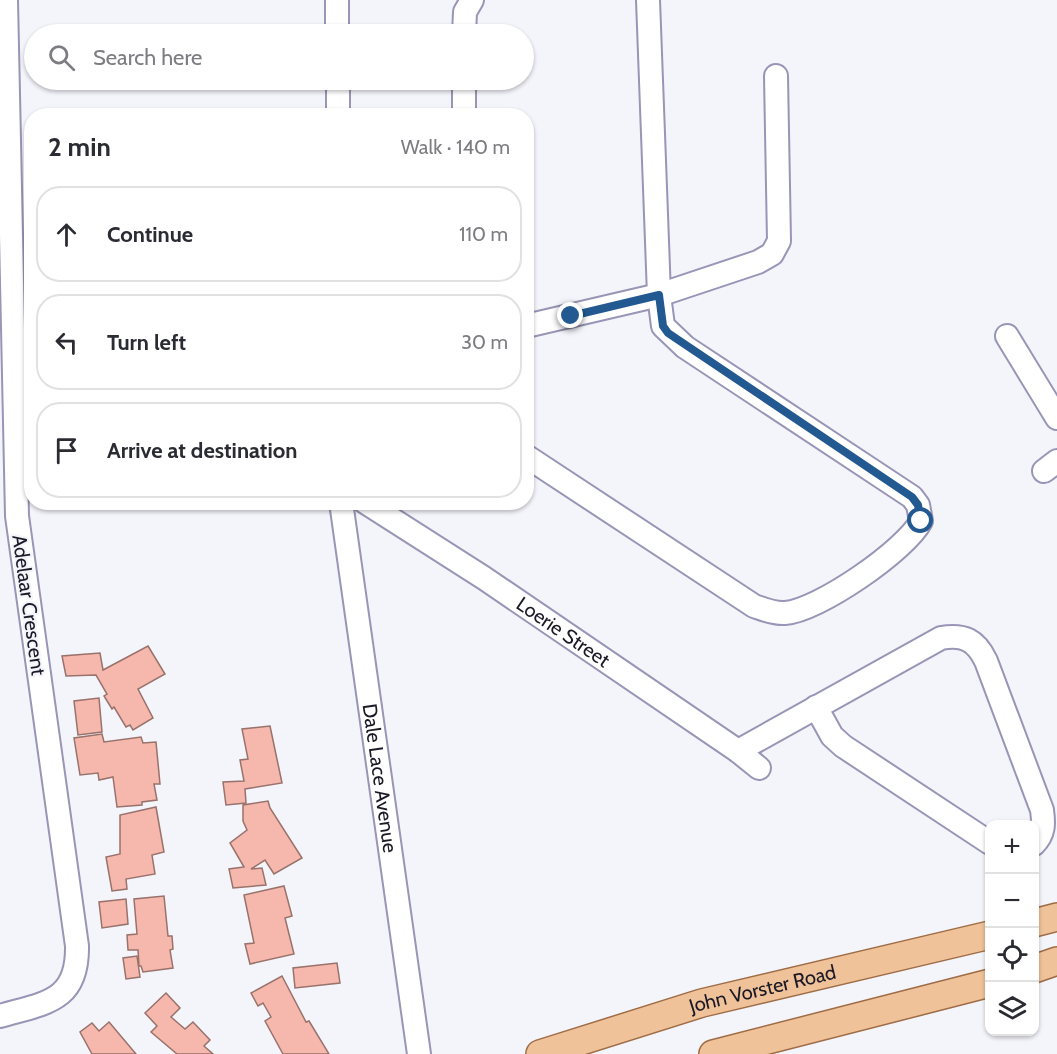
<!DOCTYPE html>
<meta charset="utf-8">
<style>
:root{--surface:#fff;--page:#f2f2f3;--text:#2b2b33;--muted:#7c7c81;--line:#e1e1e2}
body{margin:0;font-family:Cabin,sans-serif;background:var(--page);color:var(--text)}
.controls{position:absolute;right:18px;bottom:18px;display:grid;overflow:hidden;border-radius:12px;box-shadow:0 2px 4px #0004}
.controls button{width:54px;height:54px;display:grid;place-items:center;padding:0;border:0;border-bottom:2px solid var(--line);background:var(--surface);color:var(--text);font:30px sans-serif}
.stop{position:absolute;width:18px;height:18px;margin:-14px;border:4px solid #225991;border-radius:50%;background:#fff}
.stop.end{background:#225991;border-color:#fff;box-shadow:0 2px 6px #0008}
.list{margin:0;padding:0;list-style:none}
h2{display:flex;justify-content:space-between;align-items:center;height:78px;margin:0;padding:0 24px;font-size:26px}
h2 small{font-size:20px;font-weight:400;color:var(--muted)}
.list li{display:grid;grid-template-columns:39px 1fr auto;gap:18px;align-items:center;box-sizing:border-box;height:96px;margin:0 12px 12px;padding:0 12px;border:2px solid var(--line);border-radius:24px}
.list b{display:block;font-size:22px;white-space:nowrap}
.list em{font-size:20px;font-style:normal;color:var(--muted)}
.icon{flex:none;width:33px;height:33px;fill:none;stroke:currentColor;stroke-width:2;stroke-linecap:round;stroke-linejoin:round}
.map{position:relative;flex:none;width:1057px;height:1054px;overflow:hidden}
.search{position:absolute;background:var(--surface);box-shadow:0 2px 4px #0004;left:24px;top:24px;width:510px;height:66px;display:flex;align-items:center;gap:15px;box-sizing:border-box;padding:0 21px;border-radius:33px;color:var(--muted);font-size:22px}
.panel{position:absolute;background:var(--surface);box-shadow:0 2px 4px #0004;left:24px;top:108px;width:510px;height:402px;border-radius:24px}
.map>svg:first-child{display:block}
.building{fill:#f6b8ad;stroke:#98726b;stroke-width:1.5}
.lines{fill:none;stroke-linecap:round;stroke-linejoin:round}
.minor-casing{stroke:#9895b6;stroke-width:26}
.major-casing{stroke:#9e6c45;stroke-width:30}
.minor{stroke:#fff;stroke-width:22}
.major{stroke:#efc299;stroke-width:27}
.route{stroke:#225991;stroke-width:8}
.labels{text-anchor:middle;stroke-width:4.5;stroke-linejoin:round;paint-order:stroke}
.street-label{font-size:20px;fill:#1b1926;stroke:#f4f4fb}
</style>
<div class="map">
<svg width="1057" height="1054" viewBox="0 0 1057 1054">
<rect width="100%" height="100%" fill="#f4f4fb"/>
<g class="building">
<polygon points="148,646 165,674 138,689 153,718 133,730 130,725 126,727 114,707 112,709 104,696 107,694 96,675 66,676 62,656 100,653 103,670"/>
<polygon points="99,698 102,732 78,735 74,701"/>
<polygon points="270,726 282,783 245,789 246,803 226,805 223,782 244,781 240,760 248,759 242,729"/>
<polygon points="102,734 104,742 141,737 143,743 156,742 160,784 154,784 157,800 142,802 142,805 117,807 113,777 99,780 98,773 80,775 74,738"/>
<polygon points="268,801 270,808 302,858 274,874 265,860 251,869 262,868 266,885 233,888 229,869 244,867 230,843 247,830 243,821 243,805"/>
<polygon points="156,807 164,852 152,855 155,874 126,879 127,889 112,891 106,857 120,854 120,815"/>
<polygon points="284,886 292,916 285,918 294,954 250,964 245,944 254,943 244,895"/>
<polygon points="164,896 168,936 172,936 173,949 170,950 173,968 143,972 141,966 139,966 138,950 128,950 127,935 137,934 134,899"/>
<polygon points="126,899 128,924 102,928 99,902"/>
<polygon points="137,956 140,977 126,979 123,958"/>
<polygon points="337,963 340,983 295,988 293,968"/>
<polygon points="282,976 306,1022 309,1021 329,1054 283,1054 265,1021 271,1017 263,1003 258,1006 251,993"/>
<polygon points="166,993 180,1008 171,1017 185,1029 193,1022 210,1040 204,1046 213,1054 177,1054 151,1032 157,1026 145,1013"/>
<polygon points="109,1022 136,1054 92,1054 80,1032 92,1023 99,1031"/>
</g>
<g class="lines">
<g class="minor-casing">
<g id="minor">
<polyline points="337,0 337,34"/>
<polyline points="464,34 465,12 472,0"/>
<polyline points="338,80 338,116"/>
<polyline points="464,116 464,80"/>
<polyline points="526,326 659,295 758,262 772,254 779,241 776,76"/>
<polyline points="1007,336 1057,418"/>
<path d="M526,456L754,606C763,609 774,614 785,613C818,611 906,550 921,521L918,505L912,497L685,347L663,326L659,295L648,0"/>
<polyline points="1044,471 1057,461"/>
<path id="s1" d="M341,502L419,1054"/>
<path id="s2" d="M365,502L484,578L738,751L759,768"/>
<polyline points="816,707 832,736 843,746 990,843"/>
<path d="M738,751L941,638C964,634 976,640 986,661L1042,810C1044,824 1044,834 1034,844"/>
<path d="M0,1016C45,1003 78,1002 77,946L17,516L6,0"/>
</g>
</g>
<g class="major-casing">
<g id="major">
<polyline points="1034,923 1057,917"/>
<polyline points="1034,969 1057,961"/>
<path id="s3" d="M540,1054L702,1003L990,935"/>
<polyline points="713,1054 990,983"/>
</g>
</g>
<use href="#minor" class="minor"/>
<use href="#major" class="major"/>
</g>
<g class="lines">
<polyline class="route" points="571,316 659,295 663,326 668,333 912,497 918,505 921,521"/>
</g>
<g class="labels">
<g class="street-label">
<text transform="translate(29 605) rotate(82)" y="7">Adelaar Crescent</text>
<text dy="7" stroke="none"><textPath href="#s2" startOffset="237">Loerie Street</textPath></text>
<text dy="7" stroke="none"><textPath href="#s1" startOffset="279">Dale Lace Avenue</textPath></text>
<text dy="7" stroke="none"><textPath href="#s3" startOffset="232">John Vorster Road</textPath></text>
</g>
</g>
</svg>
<div class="controls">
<button>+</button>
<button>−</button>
<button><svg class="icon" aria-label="locate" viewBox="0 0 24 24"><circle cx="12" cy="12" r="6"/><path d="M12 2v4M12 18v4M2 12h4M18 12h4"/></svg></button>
<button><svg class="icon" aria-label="layers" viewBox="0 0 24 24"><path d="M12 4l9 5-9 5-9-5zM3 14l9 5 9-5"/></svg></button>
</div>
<div class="stop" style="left:921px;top:521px"></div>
<div class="stop end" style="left:571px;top:316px"></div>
<div class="search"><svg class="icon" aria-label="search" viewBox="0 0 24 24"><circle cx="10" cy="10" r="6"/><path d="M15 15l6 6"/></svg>Search here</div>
<section class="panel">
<h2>2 min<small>Walk · 140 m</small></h2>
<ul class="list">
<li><svg class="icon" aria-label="ahead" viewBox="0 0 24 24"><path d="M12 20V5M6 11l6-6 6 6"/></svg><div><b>Continue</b></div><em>110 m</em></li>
<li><svg class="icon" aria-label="left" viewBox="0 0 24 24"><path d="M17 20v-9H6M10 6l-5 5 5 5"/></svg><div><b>Turn left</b></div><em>30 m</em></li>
<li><svg class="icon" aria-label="arrive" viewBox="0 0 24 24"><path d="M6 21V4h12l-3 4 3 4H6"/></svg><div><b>Arrive at destination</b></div></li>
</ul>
</section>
</div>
